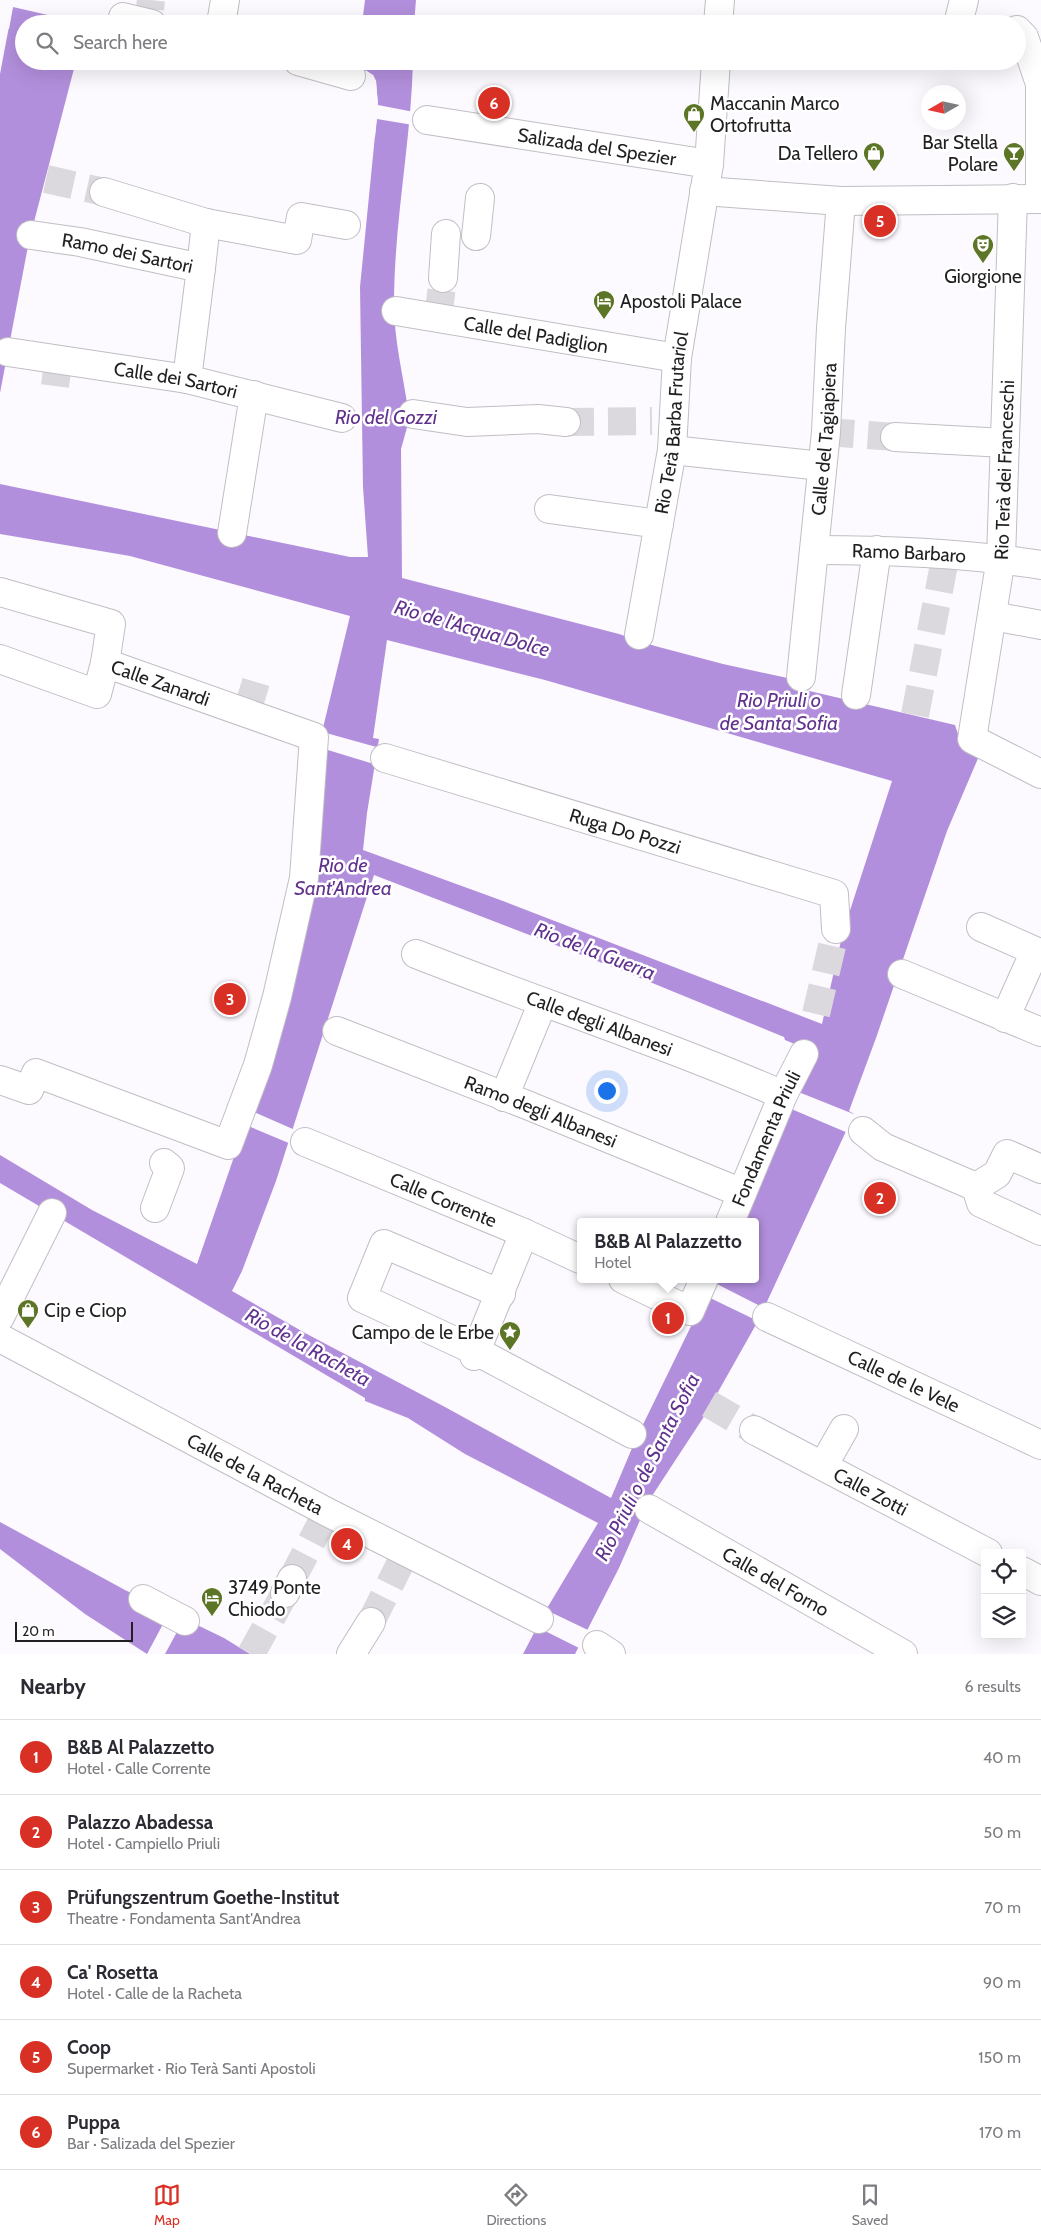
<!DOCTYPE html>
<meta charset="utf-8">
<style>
:root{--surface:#fff;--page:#f2f2f3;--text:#2b2b33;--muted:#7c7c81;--line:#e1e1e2;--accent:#d93025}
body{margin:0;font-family:Cabin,sans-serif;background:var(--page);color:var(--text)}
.controls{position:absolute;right:15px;bottom:15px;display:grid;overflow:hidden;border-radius:5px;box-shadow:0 5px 20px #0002}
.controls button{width:45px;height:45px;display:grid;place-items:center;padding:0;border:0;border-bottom:1px solid var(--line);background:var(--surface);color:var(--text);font:25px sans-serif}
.compass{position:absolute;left:921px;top:85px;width:45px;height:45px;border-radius:50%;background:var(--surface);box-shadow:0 5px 20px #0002;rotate:261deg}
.scale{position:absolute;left:15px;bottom:12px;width:118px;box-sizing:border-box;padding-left:5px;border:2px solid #201f21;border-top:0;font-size:14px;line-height:18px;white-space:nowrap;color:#201f21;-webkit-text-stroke:4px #fff;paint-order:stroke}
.you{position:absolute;left:606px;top:1090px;width:18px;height:18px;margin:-12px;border:4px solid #fff;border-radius:50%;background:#1a73e8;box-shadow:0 0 0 8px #1a73e833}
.badge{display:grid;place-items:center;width:32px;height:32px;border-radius:50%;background:var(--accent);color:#fff;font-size:16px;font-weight:700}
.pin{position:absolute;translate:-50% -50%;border:2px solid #fff;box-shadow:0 1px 5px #0006}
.popup{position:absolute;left:577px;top:1218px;width:182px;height:65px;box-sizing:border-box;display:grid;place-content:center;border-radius:5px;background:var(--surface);filter:drop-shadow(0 1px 4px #0005);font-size:16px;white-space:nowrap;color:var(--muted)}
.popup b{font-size:19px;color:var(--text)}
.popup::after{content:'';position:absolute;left:50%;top:100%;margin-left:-10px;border:10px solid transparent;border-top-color:var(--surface)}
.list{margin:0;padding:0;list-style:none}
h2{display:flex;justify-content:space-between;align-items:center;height:65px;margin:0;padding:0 20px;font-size:21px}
h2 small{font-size:16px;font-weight:400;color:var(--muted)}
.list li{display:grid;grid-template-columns:32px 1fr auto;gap:15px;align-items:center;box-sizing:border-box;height:75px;padding:0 20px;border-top:1px solid var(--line)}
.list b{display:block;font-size:19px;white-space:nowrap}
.list p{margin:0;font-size:16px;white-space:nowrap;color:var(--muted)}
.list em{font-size:16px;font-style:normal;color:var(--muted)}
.icon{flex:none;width:28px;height:28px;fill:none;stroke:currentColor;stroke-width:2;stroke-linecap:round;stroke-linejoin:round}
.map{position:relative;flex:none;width:1041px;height:1654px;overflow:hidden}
.search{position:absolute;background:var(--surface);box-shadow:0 5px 20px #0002;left:15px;right:15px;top:15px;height:55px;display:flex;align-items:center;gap:12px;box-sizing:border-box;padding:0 18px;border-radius:28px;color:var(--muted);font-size:19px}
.sheet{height:515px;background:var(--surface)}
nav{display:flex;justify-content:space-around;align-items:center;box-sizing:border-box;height:70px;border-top:1px solid var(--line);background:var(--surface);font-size:14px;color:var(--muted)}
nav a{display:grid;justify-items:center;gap:2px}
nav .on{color:var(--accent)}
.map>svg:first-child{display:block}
.water{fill:#b28fdc;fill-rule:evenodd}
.pier{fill:#fcf9ff}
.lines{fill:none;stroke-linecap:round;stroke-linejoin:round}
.street-tunnel{stroke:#dbd8de;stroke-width:28;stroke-dasharray:28 14;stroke-linecap:butt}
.street-casing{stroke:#c1bec4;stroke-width:30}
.street{stroke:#fff;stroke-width:28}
.labels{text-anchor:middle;stroke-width:5;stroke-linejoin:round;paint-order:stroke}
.poi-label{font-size:19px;fill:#201f21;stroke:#fff;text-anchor:start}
.street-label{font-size:19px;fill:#201f21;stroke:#fff}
.water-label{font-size:20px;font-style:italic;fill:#62338e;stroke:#fff}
</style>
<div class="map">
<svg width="1041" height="1654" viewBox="0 0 1041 1654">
<rect width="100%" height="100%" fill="#fcf9ff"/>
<g class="water">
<polygon points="14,0 86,0 84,24 24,24 24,61 76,61 29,241 0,393 0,74"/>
<polygon points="365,0 416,0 414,24 362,24"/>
<path d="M354,61H413C411,143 394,222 394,304C394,339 403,375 408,409V424L401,449L402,578L619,634L655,646L723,664L806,682L805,690L955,725L958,734L982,749L947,831L876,1038L849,1111L854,1114L758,1321L705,1415L648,1502L619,1568L575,1654H523L546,1610L598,1523L465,1454L408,1418L365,1401V1398L0,1183V1155L92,1210L197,1264L235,1154L322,732L350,616L130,556L0,534V484L350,557H368L363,487L360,287L378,105L376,81L373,75L353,67ZM387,640L545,680L892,781L843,932L822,1024L503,901L363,850L367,813L379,739L373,738ZM374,875L623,971L784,1037L785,1040L797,1045L741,1222H756V1279H714L635,1441L611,1498L445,1407L305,1333L232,1291L242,1271L276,1181Z"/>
<polygon points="0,1522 125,1590 224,1638 250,1654 147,1654 85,1614 0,1549"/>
</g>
<g class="pier">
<polygon points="12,0 88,0 87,24 13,7 9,29 6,28"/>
<polygon points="353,67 367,71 373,75 376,81 378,105 414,112 413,125 377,119 375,137 373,137 375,105 374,82 365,73 352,70"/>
<polygon points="319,731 380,748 377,765 318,747"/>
<polygon points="796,1091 856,1115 848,1133 789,1108"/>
<polygon points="252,1111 295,1130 291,1144 246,1125"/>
<polygon points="711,1281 770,1311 764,1324 704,1295"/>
<polygon points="544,1609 590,1631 581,1649 535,1626"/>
<polygon points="170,1611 184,1619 165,1654 147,1654"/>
</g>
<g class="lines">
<g class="street-tunnel">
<polyline points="150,9 151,0"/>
<polyline points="46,179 104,192"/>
<polyline points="438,318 443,278"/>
<polyline points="55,386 58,363"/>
<polyline points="566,422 652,421"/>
<polyline points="826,432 895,437"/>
<polyline points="248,708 256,682"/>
<polyline points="915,715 946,554"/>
<polyline points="816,1014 836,929"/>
<polyline points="709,1404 754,1430"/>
<polyline points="292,1579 327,1512"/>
<polyline points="371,1622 406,1552"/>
<polyline points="251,1654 285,1593"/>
</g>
<g class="street-casing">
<g id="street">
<polyline points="123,17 152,24"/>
<polyline points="221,24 225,0"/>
<polyline points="718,24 720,0"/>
<polyline points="958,24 964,0"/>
<polyline points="1017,30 1024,37 1040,84 1040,199"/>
<polyline points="298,61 351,76"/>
<path id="s1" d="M427,120L709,164"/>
<polyline points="704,191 841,201 1041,199"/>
<polyline points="104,192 206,223 297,240 301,217 346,225"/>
<polyline points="1013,198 1001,558 972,739 1041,774"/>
<path id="s2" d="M31,235L80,242L201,268L187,379"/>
<polyline points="476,236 480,198"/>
<polyline points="201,268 206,223"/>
<polyline points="443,278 446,234"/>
<path id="s3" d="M396,311L677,358"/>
<path id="s4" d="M8,352L187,379L342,418"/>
<polyline points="413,414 467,422 538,419 566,422"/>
<polyline points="895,437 1005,443"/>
<polyline points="672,450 822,466"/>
<polyline points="549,509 659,524"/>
<polyline points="232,533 254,395"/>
<path id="s5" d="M815,550C891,550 966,553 1041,565"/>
<polyline points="0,592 111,624 105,663"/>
<polyline points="993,616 1041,625"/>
<path id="s6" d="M639,635L672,450L677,358L709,164L716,61"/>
<path id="s7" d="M0,659L97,694L105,663L314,737L304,878L277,997L258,1065L228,1145L36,1073L29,1090L0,1080"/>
<path id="s8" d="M801,677L826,432L831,328L841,201"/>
<polyline points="856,695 877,550"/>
<path id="s9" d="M385,758L834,894L836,929"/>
<polyline points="981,927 1035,951 1005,1018"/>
<path id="s10" d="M416,954C538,1002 663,1043 783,1095"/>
<polyline points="902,974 1041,1032"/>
<path id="s11" d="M337,1031L527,1105L742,1193"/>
<polyline points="504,1097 543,1002"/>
<polyline points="863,1131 883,1147 976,1187"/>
<path id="s12" d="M305,1142L524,1233L580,1259"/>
<polyline points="976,1187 997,1174 1007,1154 1041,1169"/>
<polyline points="976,1187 981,1203 1041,1231"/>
<polyline points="155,1208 170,1168 164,1163"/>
<path id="s13" d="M730,1222L783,1095L804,1054"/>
<polyline points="623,1279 690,1311 704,1279"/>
<polyline points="501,1294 384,1244 362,1298 476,1351 632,1434"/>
<polyline points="0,1317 52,1213"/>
<path id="s14" d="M767,1317L1041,1445"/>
<path id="s15" d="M0,1338L327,1512L539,1619"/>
<polyline points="474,1356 524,1233"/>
<path id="s16" d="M754,1430L988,1553"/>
<polyline points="823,1466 844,1429"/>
<path id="s17" d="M649,1509L903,1654"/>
<polyline points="1022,1571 1041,1581"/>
<polyline points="285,1593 292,1579"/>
<polyline points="143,1599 185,1621"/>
<polyline points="597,1645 611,1654"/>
<polyline points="351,1654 371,1622"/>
</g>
</g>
<use href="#street" class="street"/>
</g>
<defs>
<g id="shop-pin" transform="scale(1.125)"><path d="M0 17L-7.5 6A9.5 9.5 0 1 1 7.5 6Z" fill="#5d7527" stroke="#fff"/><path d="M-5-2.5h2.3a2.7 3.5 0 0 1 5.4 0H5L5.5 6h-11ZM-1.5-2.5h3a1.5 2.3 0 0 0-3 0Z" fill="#fff"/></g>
<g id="bar-pin" transform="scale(1.125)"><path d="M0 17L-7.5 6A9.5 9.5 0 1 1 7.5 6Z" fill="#5d7527" stroke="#fff"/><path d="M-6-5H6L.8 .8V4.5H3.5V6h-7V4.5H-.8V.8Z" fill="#fff"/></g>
<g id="theatre-pin" transform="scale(1.125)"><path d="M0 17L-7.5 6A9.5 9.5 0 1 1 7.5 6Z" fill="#5d7527" stroke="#fff"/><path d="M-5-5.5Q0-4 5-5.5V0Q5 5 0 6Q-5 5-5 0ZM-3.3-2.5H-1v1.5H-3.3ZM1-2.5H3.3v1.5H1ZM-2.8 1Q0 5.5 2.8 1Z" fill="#fff"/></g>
<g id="hotel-pin" transform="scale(1.125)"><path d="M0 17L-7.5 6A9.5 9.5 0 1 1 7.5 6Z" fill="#5d7527" stroke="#fff"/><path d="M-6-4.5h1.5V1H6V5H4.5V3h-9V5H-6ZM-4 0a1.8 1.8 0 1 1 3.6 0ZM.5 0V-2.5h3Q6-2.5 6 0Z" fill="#fff"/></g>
<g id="sight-pin" transform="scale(1.125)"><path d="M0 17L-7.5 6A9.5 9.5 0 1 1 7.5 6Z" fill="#5d7527" stroke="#fff"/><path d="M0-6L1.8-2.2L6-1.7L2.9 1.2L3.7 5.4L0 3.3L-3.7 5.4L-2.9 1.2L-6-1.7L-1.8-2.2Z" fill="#fff"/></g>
</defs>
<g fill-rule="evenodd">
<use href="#shop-pin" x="694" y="114"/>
<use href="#shop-pin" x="874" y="153"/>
<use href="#bar-pin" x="1014" y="153"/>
<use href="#theatre-pin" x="983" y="245"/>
<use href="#hotel-pin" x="604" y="301"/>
<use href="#shop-pin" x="28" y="1310"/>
<use href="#sight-pin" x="510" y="1332"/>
<use href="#hotel-pin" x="212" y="1598"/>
</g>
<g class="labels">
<g class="poi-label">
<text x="710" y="110">Maccanin Marco<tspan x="710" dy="22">Ortofrutta</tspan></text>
<text x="998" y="149" text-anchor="end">Bar Stella<tspan x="998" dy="22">Polare</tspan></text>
<text x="858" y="160" text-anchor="end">Da Tellero</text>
<text x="983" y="283" text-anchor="middle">Giorgione</text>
<text x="620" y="308">Apostoli Palace</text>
<text x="44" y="1317">Cip e Ciop</text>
<text x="494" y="1339" text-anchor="end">Campo de le Erbe</text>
<text x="228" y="1594">3749 Ponte<tspan x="228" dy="22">Chiodo</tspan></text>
</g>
<g class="street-label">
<text dy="7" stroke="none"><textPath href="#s1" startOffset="172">Salizada del Spezier</textPath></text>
<text dy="7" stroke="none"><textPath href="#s2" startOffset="98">Ramo dei Sartori</textPath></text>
<text dy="7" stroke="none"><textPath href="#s3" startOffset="142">Calle del Padiglion</textPath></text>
<text dy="7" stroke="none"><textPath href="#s4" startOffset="170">Calle dei Sartori</textPath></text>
<text dy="7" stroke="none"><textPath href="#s6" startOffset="215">Rio Terà Barba Frutariol</textPath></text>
<text dy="7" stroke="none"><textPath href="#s8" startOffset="239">Calle del Tagiapiera</textPath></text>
<text transform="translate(1004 470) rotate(-88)" y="7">Rio Terà dei Franceschi</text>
<text dy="7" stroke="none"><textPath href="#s5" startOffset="94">Ramo Barbaro</textPath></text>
<text dy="7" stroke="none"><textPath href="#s7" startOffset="194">Calle Zanardi</textPath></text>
<text dy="7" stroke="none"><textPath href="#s9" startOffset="251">Ruga Do Pozzi</textPath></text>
<text dy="7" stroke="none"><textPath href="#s10" startOffset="196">Calle degli Albanesi</textPath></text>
<text dy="7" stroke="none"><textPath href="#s11" startOffset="219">Ramo degli Albanesi</textPath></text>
<text dy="7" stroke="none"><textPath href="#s13" startOffset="91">Fondamenta Priuli</textPath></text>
<text dy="7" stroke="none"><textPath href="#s12" startOffset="150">Calle Corrente</textPath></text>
<text dy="7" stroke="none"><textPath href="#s14" startOffset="151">Calle de le Vele</textPath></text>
<text dy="7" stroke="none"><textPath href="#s15" startOffset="289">Calle de la Racheta</textPath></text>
<text dy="7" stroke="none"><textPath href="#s16" startOffset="132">Calle Zotti</textPath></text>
<text dy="7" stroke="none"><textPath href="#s17" startOffset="146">Calle del Forno</textPath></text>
</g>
<g class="water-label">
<text x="386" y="424">Rio del Gozzi</text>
<text transform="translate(472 628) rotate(16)" y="7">Rio de l'Acqua Dolce</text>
<text x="779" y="707">Rio Priuli o<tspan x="779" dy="23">de Santa Sofia</tspan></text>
<text x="343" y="872">Rio de<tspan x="343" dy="23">Sant'Andrea</tspan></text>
<text transform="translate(595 951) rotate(21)" y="7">Rio de la Guerra</text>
<text transform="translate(308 1347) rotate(29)" y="7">Rio de la Racheta</text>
<text transform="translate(647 1467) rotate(-63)" y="7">Rio Priuli o de Santa Sofia</text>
</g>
</g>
</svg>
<div class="controls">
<button><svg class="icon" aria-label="locate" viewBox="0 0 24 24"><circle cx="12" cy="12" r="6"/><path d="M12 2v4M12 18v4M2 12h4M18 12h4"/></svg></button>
<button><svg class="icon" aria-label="layers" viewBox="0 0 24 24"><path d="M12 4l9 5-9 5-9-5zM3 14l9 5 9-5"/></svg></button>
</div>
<svg class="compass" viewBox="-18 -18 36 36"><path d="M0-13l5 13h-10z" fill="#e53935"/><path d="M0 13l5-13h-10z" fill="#7c7c81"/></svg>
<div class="scale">20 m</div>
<div class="you"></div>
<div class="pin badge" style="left:668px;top:1318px">1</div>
<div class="popup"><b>B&amp;B Al Palazzetto</b>Hotel</div>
<div class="pin badge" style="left:880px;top:1198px">2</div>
<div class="pin badge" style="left:230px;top:999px">3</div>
<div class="pin badge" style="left:347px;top:1544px">4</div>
<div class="pin badge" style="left:880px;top:221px">5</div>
<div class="pin badge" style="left:494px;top:103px">6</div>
<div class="search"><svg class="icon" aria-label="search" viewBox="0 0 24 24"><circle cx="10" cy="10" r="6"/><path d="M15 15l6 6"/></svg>Search here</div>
</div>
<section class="sheet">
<h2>Nearby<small>6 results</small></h2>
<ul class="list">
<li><span class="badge">1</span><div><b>B&amp;B Al Palazzetto</b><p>Hotel · Calle Corrente</p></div><em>40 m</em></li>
<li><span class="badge">2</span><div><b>Palazzo Abadessa</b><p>Hotel · Campiello Priuli</p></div><em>50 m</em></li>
<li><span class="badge">3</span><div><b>Prüfungszentrum Goethe-Institut</b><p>Theatre · Fondamenta Sant'Andrea</p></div><em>70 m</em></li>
<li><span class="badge">4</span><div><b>Ca' Rosetta</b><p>Hotel · Calle de la Racheta</p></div><em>90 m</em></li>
<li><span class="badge">5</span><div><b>Coop</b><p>Supermarket · Rio Terà Santi Apostoli</p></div><em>150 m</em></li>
<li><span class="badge">6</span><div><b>Puppa</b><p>Bar · Salizada del Spezier</p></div><em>170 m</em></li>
</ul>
</section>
<nav>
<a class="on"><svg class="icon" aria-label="map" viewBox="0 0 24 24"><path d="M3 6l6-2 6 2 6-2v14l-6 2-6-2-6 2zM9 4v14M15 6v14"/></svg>Map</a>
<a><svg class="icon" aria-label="directions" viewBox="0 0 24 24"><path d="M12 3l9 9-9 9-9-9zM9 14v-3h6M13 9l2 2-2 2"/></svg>Directions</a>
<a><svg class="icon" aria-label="saved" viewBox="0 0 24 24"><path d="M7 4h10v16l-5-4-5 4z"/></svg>Saved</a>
</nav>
